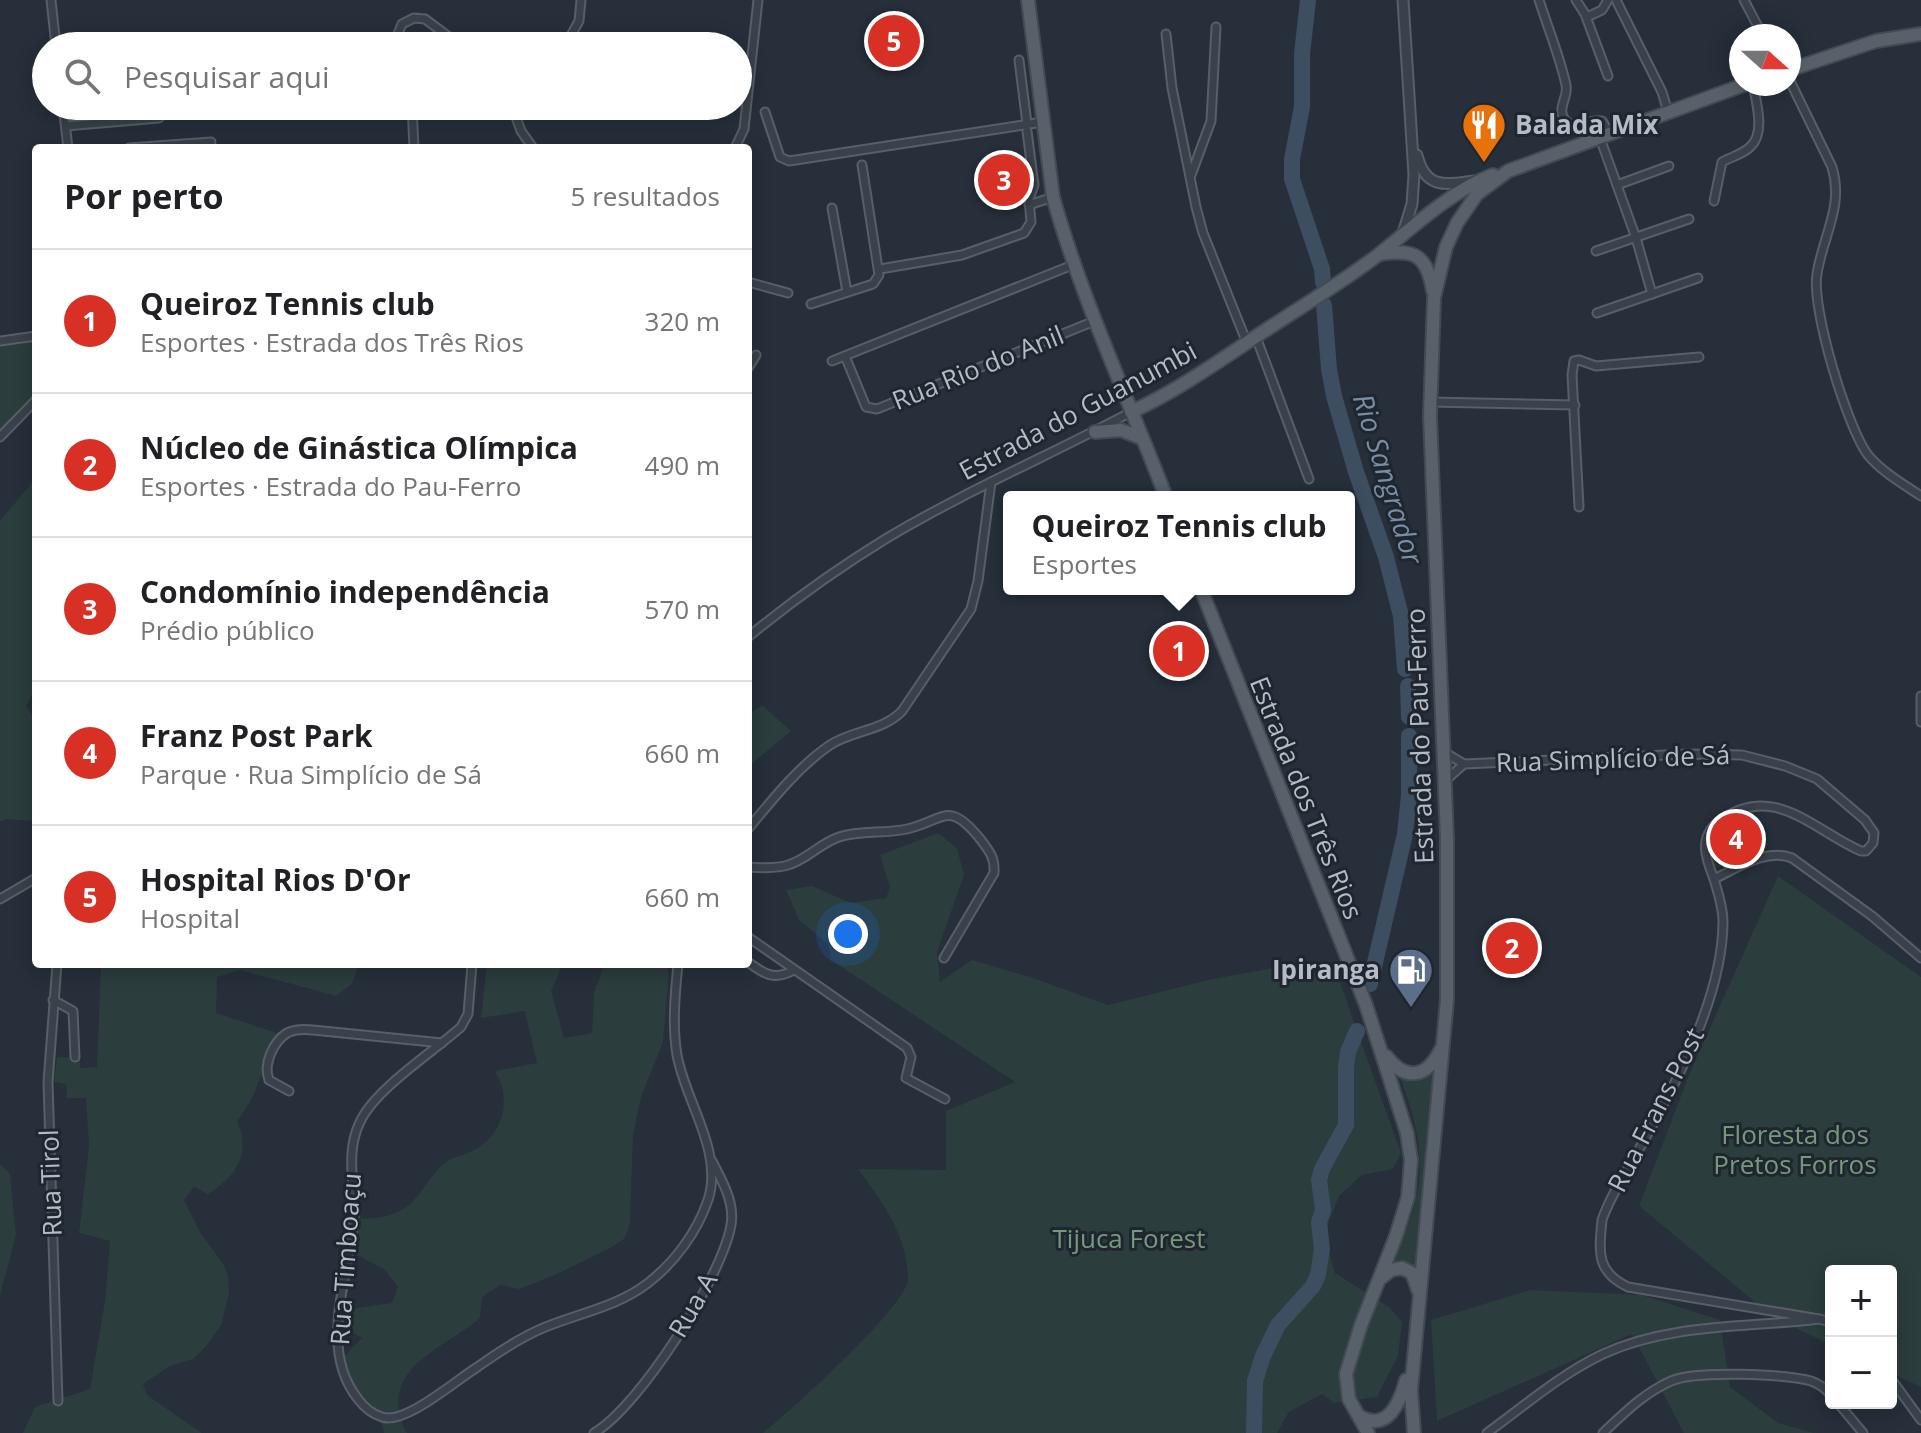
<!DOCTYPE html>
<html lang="pt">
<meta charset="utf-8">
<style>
:root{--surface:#fff;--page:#f6f6f6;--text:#202124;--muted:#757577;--line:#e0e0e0;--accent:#d93025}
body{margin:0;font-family:"Open Sans",sans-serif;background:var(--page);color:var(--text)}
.controls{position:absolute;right:24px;bottom:24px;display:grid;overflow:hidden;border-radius:8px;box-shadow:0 4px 20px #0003}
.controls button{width:72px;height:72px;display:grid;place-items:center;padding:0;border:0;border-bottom:2px solid var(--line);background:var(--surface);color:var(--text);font:40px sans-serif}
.compass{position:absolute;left:1729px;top:24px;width:72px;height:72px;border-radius:50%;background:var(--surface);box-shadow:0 4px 20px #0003;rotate:111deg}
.you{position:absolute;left:848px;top:934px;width:28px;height:28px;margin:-20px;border:6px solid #fff;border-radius:50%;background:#1a73e8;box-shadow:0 0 0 12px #1a73e833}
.badge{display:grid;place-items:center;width:52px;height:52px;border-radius:50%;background:var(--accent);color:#fff;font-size:26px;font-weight:700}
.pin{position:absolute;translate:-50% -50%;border:4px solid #fff;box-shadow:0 2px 8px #0006}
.popup{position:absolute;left:1003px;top:491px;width:352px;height:104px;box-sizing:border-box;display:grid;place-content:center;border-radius:8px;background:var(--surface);filter:drop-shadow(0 2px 6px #0005);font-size:26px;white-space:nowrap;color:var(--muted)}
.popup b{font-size:30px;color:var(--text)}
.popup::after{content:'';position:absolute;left:50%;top:100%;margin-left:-16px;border:16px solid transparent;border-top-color:var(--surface)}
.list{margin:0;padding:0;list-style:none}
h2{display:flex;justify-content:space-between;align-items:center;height:104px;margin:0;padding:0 32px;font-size:34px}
h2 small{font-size:26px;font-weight:400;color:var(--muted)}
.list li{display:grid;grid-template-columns:52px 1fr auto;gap:24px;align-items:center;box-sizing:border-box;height:144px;padding:0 32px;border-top:2px solid var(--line)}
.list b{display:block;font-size:30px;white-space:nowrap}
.list p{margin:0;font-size:26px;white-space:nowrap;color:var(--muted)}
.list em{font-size:26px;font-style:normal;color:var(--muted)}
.icon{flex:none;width:44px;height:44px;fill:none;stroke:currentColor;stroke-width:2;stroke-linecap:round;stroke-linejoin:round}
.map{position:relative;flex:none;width:1921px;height:1433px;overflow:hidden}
.search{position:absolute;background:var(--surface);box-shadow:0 4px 20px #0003;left:32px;top:32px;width:720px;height:88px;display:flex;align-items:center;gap:20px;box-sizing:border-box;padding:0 28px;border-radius:44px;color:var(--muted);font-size:30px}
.panel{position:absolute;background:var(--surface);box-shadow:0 4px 20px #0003;left:32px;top:144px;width:720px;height:824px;border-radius:8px}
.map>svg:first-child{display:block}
.green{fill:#2b3d3d}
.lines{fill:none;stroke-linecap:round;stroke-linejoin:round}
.river{stroke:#3d4e61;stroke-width:16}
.minor-casing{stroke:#585f68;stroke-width:11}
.tertiary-casing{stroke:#585f68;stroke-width:13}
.primary-casing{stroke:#434a53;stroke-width:16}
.minor{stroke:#3a414a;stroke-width:7}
.tertiary{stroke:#3a414a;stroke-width:9}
.primary{stroke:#58606a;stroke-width:12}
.labels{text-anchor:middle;stroke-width:6;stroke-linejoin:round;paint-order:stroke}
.poi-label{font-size:26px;font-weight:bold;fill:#b5bcc6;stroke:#1f262f;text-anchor:start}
.street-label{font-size:26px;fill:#b5bcc6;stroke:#1f262f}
.park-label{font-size:26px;fill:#76997d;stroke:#1f262f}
.water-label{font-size:28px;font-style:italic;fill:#798ea6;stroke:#1f262f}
</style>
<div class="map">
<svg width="1921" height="1433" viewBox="0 0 1921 1433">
<rect width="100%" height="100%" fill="#262f3a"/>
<g class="green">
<polygon points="36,341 36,398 0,432 0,346"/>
<polygon points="36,478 36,687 26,706 36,722 36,821 7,819 0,822 0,521"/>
<polygon points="1191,631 1199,655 1165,669 1159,646"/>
<polygon points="762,705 791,731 748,767 748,715"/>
<path d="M1754,815L1760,818L1765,852L1763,856L1724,867L1714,866C1693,836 1728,820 1754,815Z"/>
<path d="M938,833L957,848L964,875L937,952L940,982L972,960L1030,977L1108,1005L1212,979L1290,965L1339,980L1401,1153L1393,1169L1362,1175L1339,1196L1324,1235L1335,1273L1389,1307L1402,1322L1398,1356L1377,1397L1334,1403L1322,1394L1289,1412L1277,1433H763C789,1412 907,1306 908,1279C908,1236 882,1202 858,1169L946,1170V1111L1015,1082L831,960L828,944L799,920L786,890L812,886L851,903L886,898L890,887L880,855Z"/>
<polygon points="1778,876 1921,977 1921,1387 1891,1373 1891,1271 1831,1271 1831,1345 1773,1317 1639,1206 1689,1075"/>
<path d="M101,964H361L358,966L352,984L336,996L240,970L217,977L216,1013L277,1033C263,1063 259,1095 237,1121C252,1155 235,1177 208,1194L194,1187L184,1200L200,1232L224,1265L228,1276L229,1293L221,1325L207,1345L193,1359L170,1366L143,1384L147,1395L202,1433H23L35,1407L90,1389L105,1301L110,1241L79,1233L89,1146L86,1098H67L66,1084L54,1082L57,1057L80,1058V1068L97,1067Z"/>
<path d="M487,964H563L551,991L564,1038L592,1033L594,992L605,964H666L669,973L663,1042L641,1097L633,1135L630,1224L625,1238L612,1247L555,1275L519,1289L500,1285L482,1297L480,1318C451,1344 392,1363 399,1409C401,1418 402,1425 407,1433H384L379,1412L344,1377L340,1361L362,1338L343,1327L356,1308L392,1303L398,1287L385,1270L352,1252L357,1218C374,1220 396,1216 410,1204C422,1194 430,1174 446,1162C454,1156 465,1155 474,1150C504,1133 512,1099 495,1071L537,1063L525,1011L481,1018Z"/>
<path d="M1437,1070L1418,1271C1412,1263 1403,1260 1392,1262C1429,1189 1427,1147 1398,1072C1412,1076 1425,1083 1437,1070Z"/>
<polygon points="0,1164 10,1174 16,1235 0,1295"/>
<polygon points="1530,1290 1642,1295 1720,1320 1730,1387 1778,1423 1814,1433 1684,1433 1632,1334 1437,1421 1431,1320"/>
</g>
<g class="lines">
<g class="river">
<polyline points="1308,0 1302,54 1302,107 1292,159 1292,179 1322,269 1323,282"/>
<polyline points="1324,305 1329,369 1334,396 1356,472 1386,557 1401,616 1405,669"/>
<polyline points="1408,686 1409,717"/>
<polyline points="1370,984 1405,834 1409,795 1409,736"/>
<polyline points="1254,1433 1255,1381 1263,1356 1278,1325 1313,1286 1318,1275 1322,1249 1319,1222 1323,1210 1319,1180 1322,1169 1346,1125 1346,1068 1348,1052 1357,1031"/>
</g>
<g class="minor-casing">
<g id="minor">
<polyline points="51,0 56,46"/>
<path d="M1539,0C1548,28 1560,57 1566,85C1569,97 1555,110 1566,121C1576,131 1590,118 1602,121L1610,134"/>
<polyline points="1576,0 1585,14 1608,76"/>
<polyline points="1616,0 1662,92 1668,112"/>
<polyline points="1744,0 1763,36"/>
<polyline points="1587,17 1602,10 1608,0"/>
<polyline points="1166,34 1172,88 1196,207 1203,233 1247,343"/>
<polyline points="399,46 397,36 402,24 414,18 425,19 461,46"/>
<polyline points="565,46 579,21 581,0"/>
<polyline points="1019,60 1027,124"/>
<path d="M1789,79L1832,167C1844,207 1823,235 1817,274C1811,308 1847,427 1868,455C1882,472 1903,484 1921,496"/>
<polyline points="63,106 68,148"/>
<polyline points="412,106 414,148"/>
<polyline points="512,106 521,131 533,148"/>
<polyline points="765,112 780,157 789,161 1043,122"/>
<polyline points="66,126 159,118"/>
<polyline points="1600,138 1636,238 1652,294"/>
<polyline points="129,148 211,142"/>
<polyline points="735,148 744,129 758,0"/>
<polyline points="1191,175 1211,121 1216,27"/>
<polyline points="1617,185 1669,166"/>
<path d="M1714,201L1722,162C1731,157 1743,154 1750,147C1766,133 1756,102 1753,84"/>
<polyline points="1029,205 1053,197"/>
<polyline points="832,208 847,292"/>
<polyline points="1596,251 1689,219"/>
<polyline points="880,269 962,255 1024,233 1031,222 1029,199 1034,185 1027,131"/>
<polyline points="748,282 788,293"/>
<polyline points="811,304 873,284 879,275 862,165"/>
<polyline points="1597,313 1698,278"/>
<polyline points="1256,337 1309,479"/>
<polyline points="0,341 36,336"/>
<polyline points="845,356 866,407 877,409 1097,320"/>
<polyline points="832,361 1075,264"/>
<polyline points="748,368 756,355"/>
<polyline points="1430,402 1575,405"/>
<polyline points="0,437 36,400"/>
<polyline points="1579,507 1572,375 1574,361 1579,360 1596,366 1699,357"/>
<path d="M748,637C792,601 838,568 887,538C966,491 1050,455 1131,412"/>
<polyline points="1921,696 1921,722"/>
<path d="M1444,752L1464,764L1688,754L1742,755L1785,766L1817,779L1865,820L1874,833L1873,843L1866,851H1861C1814,831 1773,780 1718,822C1698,838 1706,859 1714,879"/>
<polyline points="1445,781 1464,764"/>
<path d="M748,829C772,800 799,766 830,745C853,730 883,731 902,711L971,609L978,581L991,482"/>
<path d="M748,867C761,868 779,869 791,864C808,858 821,843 839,837C861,830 884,834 907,829C945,820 948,799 981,840C990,852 995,858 994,873L944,958"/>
<polyline points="0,899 36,878"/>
<polyline points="748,937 907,1048 911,1057 906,1078 945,1099"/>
<path d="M748,962C764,974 774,981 794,970"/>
<polyline points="57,964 48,1082 58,1401"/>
<path d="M472,964L468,1014L461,1027C433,1052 375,1089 360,1122C345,1152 355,1185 354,1217C350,1275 317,1348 358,1399C364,1407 372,1414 382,1417C405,1425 455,1381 476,1368C497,1353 519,1338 543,1328C579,1313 617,1307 648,1283C675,1262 697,1232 708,1200C724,1152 685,1101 677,1055C672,1025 675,994 678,964"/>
<polyline points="53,1000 73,1011 75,1057"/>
<path d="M289,1091L269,1080C263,1064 273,1042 287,1033C295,1029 305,1029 313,1030L442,1043"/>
<path d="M1819,1319L1628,1287C1596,1272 1599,1252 1602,1220C1611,1194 1628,1169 1642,1144C1677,1082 1723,995 1723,921C1723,907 1718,893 1714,879C1737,868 1766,848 1792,858L1872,916L1921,958"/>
<polyline points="1891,1379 1921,1420"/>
<polyline points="1838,1403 1863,1433"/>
<path d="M594,1433C639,1407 722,1277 731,1225C735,1202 722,1181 712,1161"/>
<path d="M1487,1433C1524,1406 1561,1374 1603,1354C1671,1323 1746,1328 1819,1319L1831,1322"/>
<path d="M1603,1433C1624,1413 1644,1393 1671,1381C1696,1370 1784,1374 1811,1381C1820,1384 1825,1388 1831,1395"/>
</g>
</g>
<g class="tertiary-casing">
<g id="tertiary">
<polyline points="1403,0 1414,175 1412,204 1403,233"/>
<path d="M1417,155C1425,189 1445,185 1473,181"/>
</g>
</g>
<g class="primary-casing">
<g id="primary">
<path d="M1028,0L1053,197C1082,300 1128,398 1166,497"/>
<polyline points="1789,70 1876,41 1921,34"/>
<path d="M1380,254C1415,249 1427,255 1433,291"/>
<path d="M1131,412C1181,389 1226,356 1272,326C1307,303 1344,281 1378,255C1412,228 1452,190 1493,175"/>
<polyline points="1095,432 1121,430 1141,438"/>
<polyline points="1201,589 1366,1005 1407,1133 1411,1160 1408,1197 1396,1236 1361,1325 1346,1374 1349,1399 1368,1433"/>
<path d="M1386,1056C1406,1082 1427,1078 1441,1049"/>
<polyline points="1381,1278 1391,1270 1402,1268 1412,1273 1418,1290"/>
<path d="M1359,1416C1388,1433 1400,1402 1406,1380"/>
<polyline points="1414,1433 1411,1390 1447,1000 1447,839 1430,416 1434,298 1446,247 1457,223 1477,194 1508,171 1746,84"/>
</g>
</g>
<use href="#minor" class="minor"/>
<use href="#tertiary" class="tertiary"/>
<use href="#primary" class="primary"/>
</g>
<defs>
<g id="restaurant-pin" transform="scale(2.3)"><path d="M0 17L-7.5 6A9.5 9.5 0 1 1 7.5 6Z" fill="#e8710a" stroke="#1f262f"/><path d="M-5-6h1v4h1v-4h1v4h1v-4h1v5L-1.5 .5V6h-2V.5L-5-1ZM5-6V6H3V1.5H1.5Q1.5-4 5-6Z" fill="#fff"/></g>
<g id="fuel-pin" transform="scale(2.3)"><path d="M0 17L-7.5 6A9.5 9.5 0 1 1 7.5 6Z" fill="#5c6f8a" stroke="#1f262f"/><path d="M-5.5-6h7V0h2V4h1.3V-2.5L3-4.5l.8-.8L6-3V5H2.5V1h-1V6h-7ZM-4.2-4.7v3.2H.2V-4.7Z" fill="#fff"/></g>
</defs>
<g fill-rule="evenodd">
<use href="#restaurant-pin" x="1484" y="125"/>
<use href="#fuel-pin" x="1411" y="970"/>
</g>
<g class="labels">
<g class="poi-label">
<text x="1515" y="134">Balada Mix</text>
<text x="1380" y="979" text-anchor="end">Ipiranga</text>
</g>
<g class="street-label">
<text transform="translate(978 368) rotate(-22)" y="9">Rua Rio do Anil</text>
<text transform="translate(1078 411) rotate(-28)" y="9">Estrada do Guanumbi</text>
<text transform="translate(1420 736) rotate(-92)" y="9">Estrada do Pau-Ferro</text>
<text transform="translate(1613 759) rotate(-2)" y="9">Rua Simplício de Sá</text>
<text transform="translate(1306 798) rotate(68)" y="9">Estrada dos Três Rios</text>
<text transform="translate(1656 1110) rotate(-63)" y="9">Rua Frans Post</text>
<text transform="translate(51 1183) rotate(-92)" y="9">Rua Tirol</text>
<text transform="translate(346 1259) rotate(-86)" y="9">Rua Timboaçu</text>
<text transform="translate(693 1305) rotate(-60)" y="9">Rua A</text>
</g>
<g class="park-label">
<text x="1795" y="1144">Floresta dos<tspan x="1795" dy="30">Pretos Forros</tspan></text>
<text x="1129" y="1248">Tijuca Forest</text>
</g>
<g class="water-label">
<text transform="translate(1388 479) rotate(73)" y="10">Rio Sangrador</text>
</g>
</g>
</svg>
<div class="controls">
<button>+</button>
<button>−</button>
</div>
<svg class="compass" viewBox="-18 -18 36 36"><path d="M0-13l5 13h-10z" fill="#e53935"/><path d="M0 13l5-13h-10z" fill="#757577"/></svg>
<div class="you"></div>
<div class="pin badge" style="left:1179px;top:651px">1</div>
<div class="popup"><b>Queiroz Tennis club</b>Esportes</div>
<div class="pin badge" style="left:1512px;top:948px">2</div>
<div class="pin badge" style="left:1004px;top:180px">3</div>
<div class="pin badge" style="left:1736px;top:839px">4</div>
<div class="pin badge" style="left:894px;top:41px">5</div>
<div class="search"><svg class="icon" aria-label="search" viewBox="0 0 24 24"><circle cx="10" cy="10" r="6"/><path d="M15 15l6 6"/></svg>Pesquisar aqui</div>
<section class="panel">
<h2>Por perto<small>5 resultados</small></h2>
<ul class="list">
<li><span class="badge">1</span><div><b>Queiroz Tennis club</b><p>Esportes · Estrada dos Três Rios</p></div><em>320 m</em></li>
<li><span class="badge">2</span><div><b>Núcleo de Ginástica Olímpica</b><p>Esportes · Estrada do Pau-Ferro</p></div><em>490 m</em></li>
<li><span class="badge">3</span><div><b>Condomínio independência</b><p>Prédio público</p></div><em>570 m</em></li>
<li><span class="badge">4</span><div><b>Franz Post Park</b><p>Parque · Rua Simplício de Sá</p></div><em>660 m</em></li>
<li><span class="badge">5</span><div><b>Hospital Rios D'Or</b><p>Hospital</p></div><em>660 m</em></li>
</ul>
</section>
</div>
